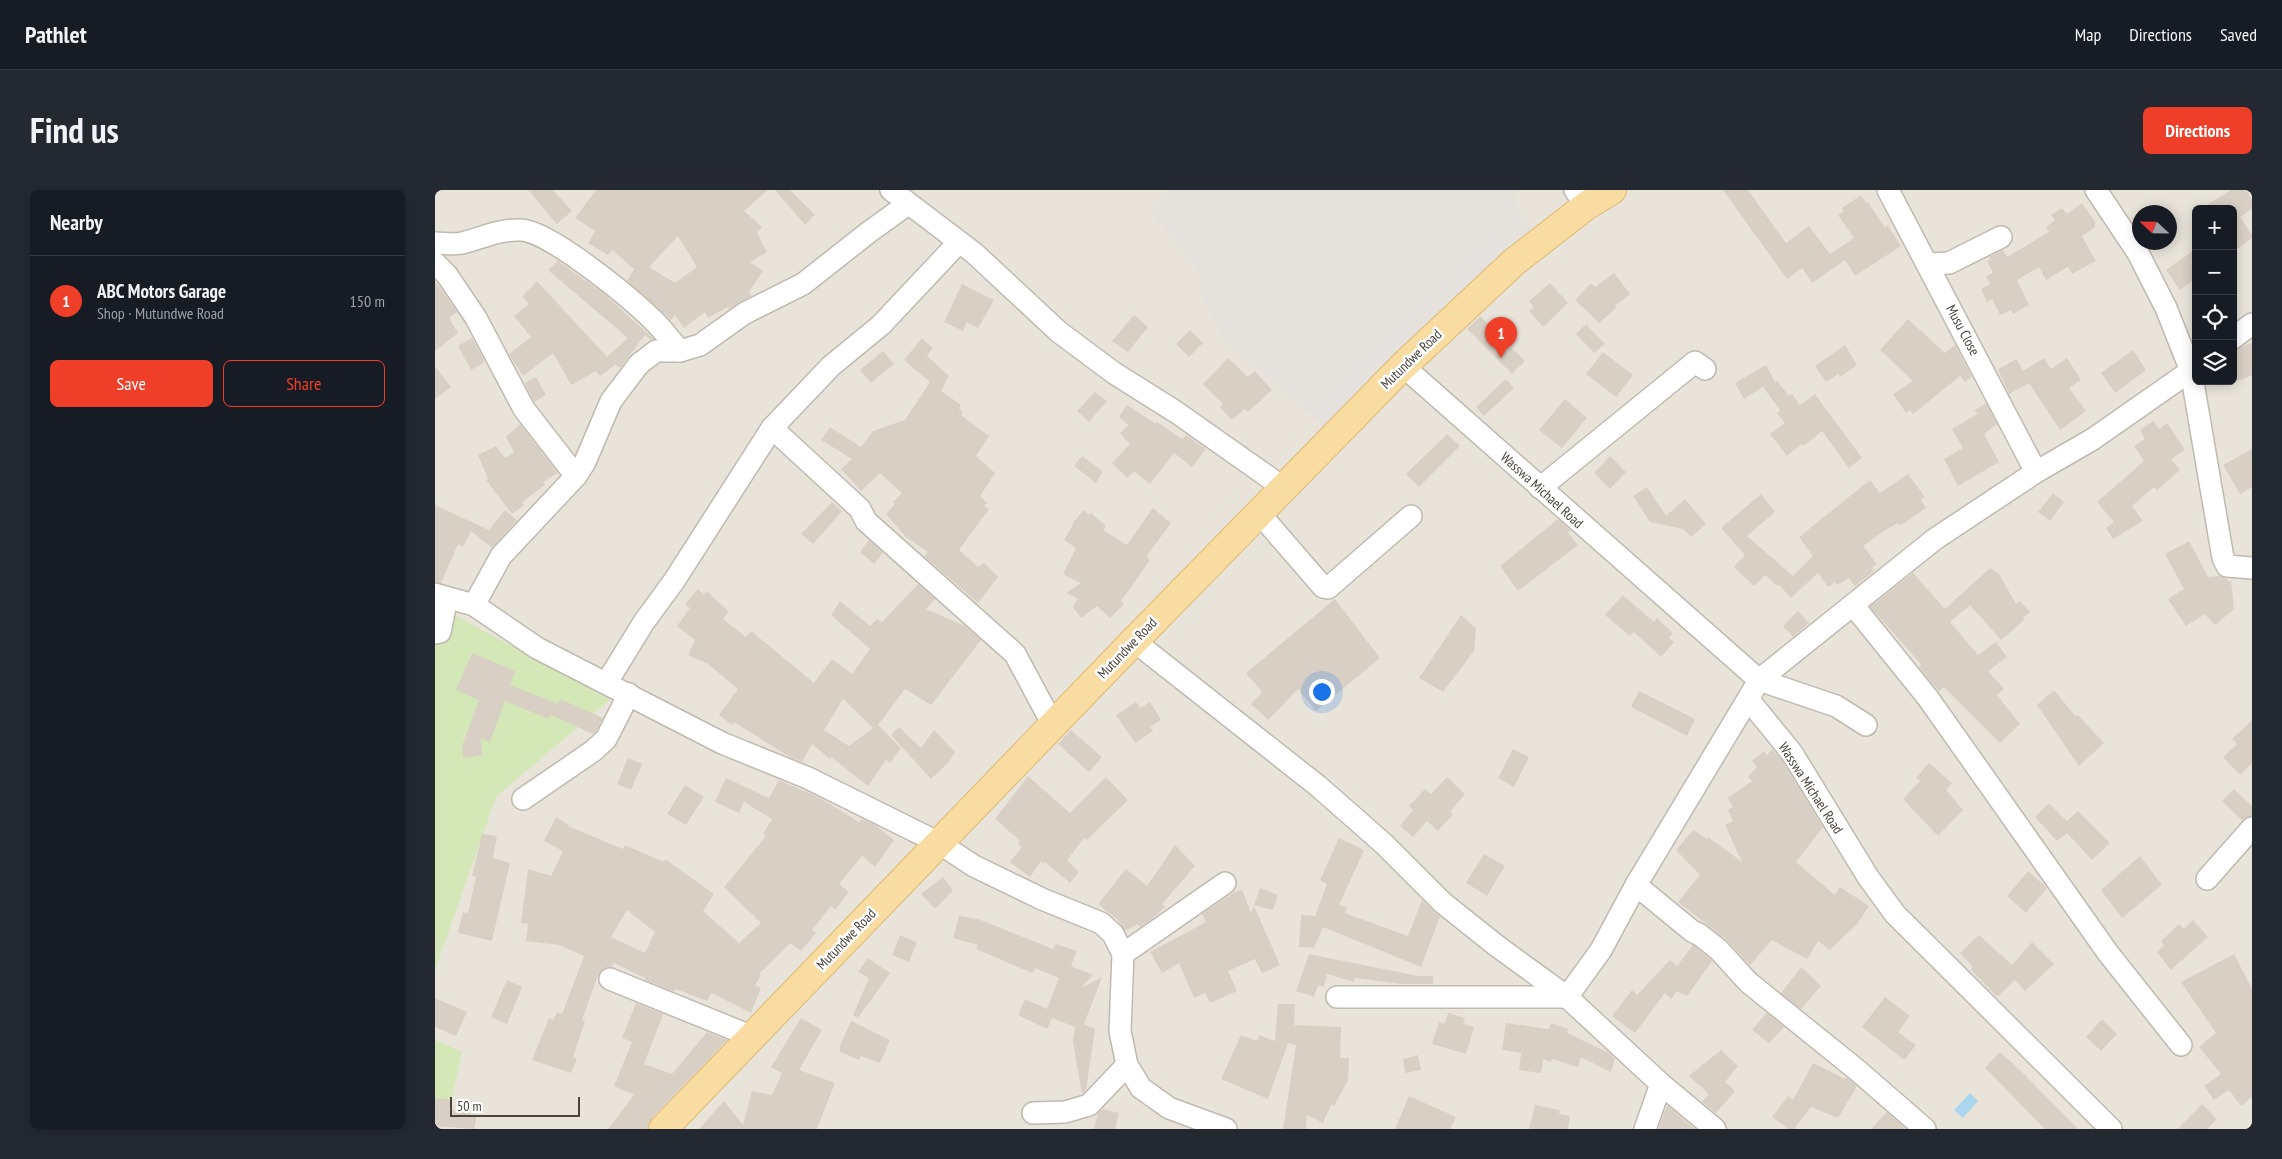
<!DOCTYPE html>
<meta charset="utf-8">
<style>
:root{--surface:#171b24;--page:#242831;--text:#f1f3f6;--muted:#9ea1a6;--line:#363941;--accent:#ef3f29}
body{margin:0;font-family:"PT Sans Narrow",sans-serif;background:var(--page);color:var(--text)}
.controls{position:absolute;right:15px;top:15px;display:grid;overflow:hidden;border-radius:8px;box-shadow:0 2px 12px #0003}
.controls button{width:45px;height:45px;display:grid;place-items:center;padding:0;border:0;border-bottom:1px solid var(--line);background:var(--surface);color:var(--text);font:25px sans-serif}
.compass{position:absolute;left:1697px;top:15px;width:45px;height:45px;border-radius:50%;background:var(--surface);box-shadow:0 2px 12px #0003;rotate:292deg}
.scale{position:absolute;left:15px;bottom:12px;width:130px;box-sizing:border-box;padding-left:5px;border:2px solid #49433a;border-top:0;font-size:14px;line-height:18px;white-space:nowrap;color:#49433a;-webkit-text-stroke:4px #fff;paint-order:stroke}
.you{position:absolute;left:886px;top:501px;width:18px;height:18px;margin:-12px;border:4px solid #fff;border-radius:50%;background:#1a73e8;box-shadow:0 0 0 8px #1a73e833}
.badge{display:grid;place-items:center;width:32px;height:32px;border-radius:50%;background:var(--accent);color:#fff;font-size:16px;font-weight:700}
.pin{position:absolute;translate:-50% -41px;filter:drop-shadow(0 1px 2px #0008)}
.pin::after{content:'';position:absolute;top:26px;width:18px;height:15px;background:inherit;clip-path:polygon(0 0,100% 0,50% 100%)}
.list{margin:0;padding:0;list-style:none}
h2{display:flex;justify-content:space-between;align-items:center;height:65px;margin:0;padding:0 20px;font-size:21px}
h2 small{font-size:16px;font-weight:400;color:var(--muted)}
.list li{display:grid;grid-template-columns:32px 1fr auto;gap:15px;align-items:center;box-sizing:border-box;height:90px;padding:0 20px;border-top:1px solid var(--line)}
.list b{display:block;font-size:19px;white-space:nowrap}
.list p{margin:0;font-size:16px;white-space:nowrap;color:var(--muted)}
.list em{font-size:16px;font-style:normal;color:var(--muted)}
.actions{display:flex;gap:10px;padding:15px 20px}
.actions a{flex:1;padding:11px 0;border:1px solid var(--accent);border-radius:8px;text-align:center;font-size:18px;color:var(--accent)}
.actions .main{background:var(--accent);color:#fff}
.icon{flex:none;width:28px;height:28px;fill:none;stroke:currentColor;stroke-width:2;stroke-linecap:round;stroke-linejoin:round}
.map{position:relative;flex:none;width:1817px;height:939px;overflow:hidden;border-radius:8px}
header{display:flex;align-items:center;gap:30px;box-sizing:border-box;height:70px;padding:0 25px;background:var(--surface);border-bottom:1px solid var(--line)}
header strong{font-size:24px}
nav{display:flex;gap:28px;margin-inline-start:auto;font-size:18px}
.intro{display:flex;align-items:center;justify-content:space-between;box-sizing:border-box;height:120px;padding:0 30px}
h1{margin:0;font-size:35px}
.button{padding:12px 22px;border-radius:8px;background:var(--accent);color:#fff;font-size:18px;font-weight:700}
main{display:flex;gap:30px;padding:0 30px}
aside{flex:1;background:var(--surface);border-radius:8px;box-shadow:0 2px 12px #0003}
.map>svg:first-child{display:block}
.residential{fill:#e9e4da;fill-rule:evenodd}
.industrial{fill:#e5e1dd}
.green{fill:#d3e7b7}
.water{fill:#acd6ee}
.building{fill:#d9d0c5;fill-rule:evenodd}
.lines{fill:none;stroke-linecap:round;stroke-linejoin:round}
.minor-casing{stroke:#c0b9af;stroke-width:24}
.major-casing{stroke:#dfb970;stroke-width:30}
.minor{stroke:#fff;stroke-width:21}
.major{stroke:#f9dca1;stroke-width:28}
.labels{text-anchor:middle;stroke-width:5;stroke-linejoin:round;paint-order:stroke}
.street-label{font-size:14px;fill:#49433a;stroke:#fff}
</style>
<header>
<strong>Pathlet</strong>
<nav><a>Map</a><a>Directions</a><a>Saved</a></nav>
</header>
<div class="intro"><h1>Find us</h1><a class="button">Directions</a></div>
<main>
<aside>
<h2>Nearby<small></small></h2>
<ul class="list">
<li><span class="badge">1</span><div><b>ABC Motors Garage</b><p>Shop · Mutundwe Road</p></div><em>150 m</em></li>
</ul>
<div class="actions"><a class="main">Save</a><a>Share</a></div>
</aside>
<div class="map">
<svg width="1817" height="939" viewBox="0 0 1817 939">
<rect width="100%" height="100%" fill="#f5f2ec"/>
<path class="residential" d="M0,0H1817V939H0ZM1761,19H1798V191H1761ZM1704,22H1734V52H1704Z"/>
<polygon class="industrial" points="733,0 1085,0 1078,7 1098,43 891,238 793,155 762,100 767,85 713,20"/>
<g class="green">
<polygon points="20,425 175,510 61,607 0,780 0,451"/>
<polygon points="0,850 27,862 16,912 0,911"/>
</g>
<polygon class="water" points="1535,903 1543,911 1528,928 1519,920"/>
<g class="building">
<polygon points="93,0 118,0 137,21 122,34"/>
<path d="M161,0H333L309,21L327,37L322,43L332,62L315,72L328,81L314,102L316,106L294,119L293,117L273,128L270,122L249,138L240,125L236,130L192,91L199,79L177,60L173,65L153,53L160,41L140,28ZM243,46L262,77L240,93L214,77Z"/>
<polygon points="340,0 355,0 380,25 370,35"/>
<polygon points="1288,0 1313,0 1351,53 1374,36 1395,64 1419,48 1403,25 1409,21 1407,18 1426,5 1431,13 1433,12 1450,38 1453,36 1466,56 1420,86 1410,70 1377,93 1367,78 1352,89"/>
<polygon points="1796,0 1811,0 1817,9 1817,19 1805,27 1817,45 1817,48 1798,62 1798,19 1765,19"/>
<polygon points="1647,13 1660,31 1660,37 1647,46 1661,71 1637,84 1633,77 1611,90 1604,77 1582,90 1594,115 1578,124 1576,120 1565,125 1557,109 1552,112 1546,99 1555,94 1551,86 1558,83 1552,71 1556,69 1554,67 1568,60 1572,67 1614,42 1611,37 1620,30 1616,25 1627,18 1632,24"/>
<polygon points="1761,59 1761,88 1745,100 1731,80"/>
<polygon points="123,71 168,103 219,149 216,150 210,145 185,178 177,172 180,175 165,186 161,181 136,195 118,163 88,186 74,164 96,147 79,126 94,114 87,106 102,91 172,167 193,148 113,80"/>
<polygon points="1179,83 1195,104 1180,116 1181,118 1164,133 1140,110 1156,93 1160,97"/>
<polygon points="0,91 22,122 14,128 23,143 0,161"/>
<polygon points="1115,93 1133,113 1108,137 1094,121 1099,117 1094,111"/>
<polygon points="527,94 559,110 543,138 532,132 528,141 509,132"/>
<polygon points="699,125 713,137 693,162 677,151"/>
<polygon points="1045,126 1090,171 1077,184 1032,139"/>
<polygon points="1473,129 1510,163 1520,155 1537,187 1530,192 1525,186 1478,224 1475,220 1471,223 1458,204 1478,191 1445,160"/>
<polygon points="1151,134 1170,154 1159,163 1141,144"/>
<polygon points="755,140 768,153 754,167 741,154"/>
<polygon points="37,148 50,172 36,180 23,156"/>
<polygon points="487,148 498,158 492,166 514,186 506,201 526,215 524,219 528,221 526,225 554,246 541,266 560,283 545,306 552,313 549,316 554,319 524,360 543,377 549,373 563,387 543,413 489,366 493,362 471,347 451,324 460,314 458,312 467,303 445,283 426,301 406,279 417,269 386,250 395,237 426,257 438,241 470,230 495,192 469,170"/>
<polygon points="1817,153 1817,185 1798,193 1798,160"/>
<polygon points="1410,155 1422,175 1405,187 1403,184 1391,192 1380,176"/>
<polygon points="1698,160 1711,180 1680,203 1666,183"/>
<polygon points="448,161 459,174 436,193 425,180"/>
<polygon points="1168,162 1198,185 1181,207 1151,184"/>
<polygon points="793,168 813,187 820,181 837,200 813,222 810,219 797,230 785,217 788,214 768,194"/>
<polygon points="1609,168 1616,179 1632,168 1646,190 1634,198 1651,221 1625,240 1594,193 1574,204 1563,179 1582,169 1588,181"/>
<polygon points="1331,175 1340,192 1342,191 1354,206 1357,204 1365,215 1380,204 1427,268 1414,278 1387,241 1369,256 1367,254 1352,266 1335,244 1350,233 1342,223 1345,220 1328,197 1309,209 1300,193"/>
<polygon points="0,176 16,197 0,209"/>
<polygon points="101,187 111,205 99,212 90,193"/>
<polygon points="1071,189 1079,198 1049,226 1041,217"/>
<polygon points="660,202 672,211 654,232 642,221"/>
<polygon points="1130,209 1152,228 1127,258 1104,240"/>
<polygon points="1551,213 1562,234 1549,244 1564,272 1523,296 1509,269 1528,258 1517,239 1542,224 1540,220"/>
<polygon points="692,215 721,234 722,232 747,249 751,245 771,259 757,277 739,263 715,294 699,281 692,288 677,273 695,254 685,243 694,235 684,227"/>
<polygon points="1718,231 1724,239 1732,233 1750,260 1736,269 1745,280 1722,300 1719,297 1697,316 1708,331 1678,349 1671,338 1679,332 1662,312 1709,271 1699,256 1710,249 1705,240"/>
<polygon points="85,234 123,283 108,292 110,295 87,312 89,315 77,324 51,290 53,289 43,265 61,256 70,268 79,262 71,247"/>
<polygon points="1012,244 1025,256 984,297 971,284"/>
<polygon points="1817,259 1817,297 1805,304 1788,275"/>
<polygon points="647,266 668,281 661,293 639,276"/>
<polygon points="1175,266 1191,282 1175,299 1159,283"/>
<polygon points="1473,284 1490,307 1486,310 1491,318 1465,336 1463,333 1452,339 1428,356 1442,374 1437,378 1439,381 1420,397 1414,388 1402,395 1400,392 1393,397 1383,383 1356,408 1344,395 1342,396 1330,385 1319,396 1299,377 1310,365 1286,338 1326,304 1340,322 1312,346 1358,386 1378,366 1364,347 1435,290 1445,303"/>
<polygon points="1212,297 1231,326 1250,309 1271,334 1256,347 1248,339 1215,332 1198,306"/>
<polygon points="1618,303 1629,312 1615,331 1603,322"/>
<polygon points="397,312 407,321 378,354 366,344"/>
<polygon points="0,315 54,340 70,320 82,330 57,358 36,341 28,357 23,354 6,393 0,392"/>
<polygon points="718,318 736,333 711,367 715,370 686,411 689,414 675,428 662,416 646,428 638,417 643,409 631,403 646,393 628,384 641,358 629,350 638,335 637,334 649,320 654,325 656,323 671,336 668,340 692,355"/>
<polygon points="1123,329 1135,340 1133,343 1143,355 1083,401 1065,376"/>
<polygon points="434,350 448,363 439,374 425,362"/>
<polygon points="1754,351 1773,387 1784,386 1792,389 1793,391 1796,391 1799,419 1780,435 1770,424 1751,436 1733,409 1749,399 1730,364"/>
<polygon points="1555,378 1564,384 1581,414 1585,411 1595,422 1588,428 1589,430 1566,450 1535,415 1515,432 1543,465 1561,452 1572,467 1553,481 1569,499 1562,505 1585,534 1565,553 1509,497 1504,501 1484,477 1486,474 1435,417 1478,383 1510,419"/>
<path d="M483,394L500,409L491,419L530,436L546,450L496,515L470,499L443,535L466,558L455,573L451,570L433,596L396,567L395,569L377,554L367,572L355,567L299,532L297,535L284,525L303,499L273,474L253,465L260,450L242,436L255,418L250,414L263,399L269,404L272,401L294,422L288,429L311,447L316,441L379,493L397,469L417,484L435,459L396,425L405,411L435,436L442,429L447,432ZM408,509L438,538L414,556L389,540Z"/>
<polygon points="1188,405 1219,432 1222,428 1238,443 1234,448 1239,452 1226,467 1199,442 1195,446 1170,425"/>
<polygon points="900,409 945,468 881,521 863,499 833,530 816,514 827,502 811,483"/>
<polygon points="1363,421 1374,433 1358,447 1348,436"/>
<polygon points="1026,425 1041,438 1039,461 1008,502 984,488"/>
<polygon points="37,463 80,481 75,495 123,514 125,509 168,528 161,541 158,544 116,525 114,529 70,511 55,552 45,548 48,565 28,568 27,556 44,510 21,500"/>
<polygon points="1619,500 1641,527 1643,525 1669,553 1644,576 1602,515"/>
<polygon points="1204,501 1260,529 1252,546 1196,517"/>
<polygon points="701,512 705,518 715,512 726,530 715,537 718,541 700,553 681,525"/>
<polygon points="1817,530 1817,573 1805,585 1788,567 1802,554 1797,549"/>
<polygon points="464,537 486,558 499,540 520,562 514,572 496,589 456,545"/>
<polygon points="636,540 667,567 654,582 623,554"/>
<polygon points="1078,559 1094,567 1079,597 1063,588"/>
<polygon points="1337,559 1347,570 1388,637 1361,672 1400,705 1405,697 1434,716 1423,733 1395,760 1383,751 1372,769 1337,750 1315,775 1292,750 1243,712 1265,685 1241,660 1258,640 1272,649 1273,647 1307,672 1290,635 1298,631 1293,620 1298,617 1293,608 1317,591 1313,587 1322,577 1317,571 1329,561 1332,565"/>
<polygon points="193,568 207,574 196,600 182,594"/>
<polygon points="1494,573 1517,593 1511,600 1528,620 1503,646 1468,609 1485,591 1481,588"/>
<polygon points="593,586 635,623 671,587 693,610 652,650 649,648 632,670 644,682 635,693 610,672 609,674 606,671 595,687 575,672 587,657 583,654 585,651 560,629"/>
<polygon points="1012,587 1030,604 1015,622 1018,624 1003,641 992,631 978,647 965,636 978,620 974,616 990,599 996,604"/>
<path d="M291,588L334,608L344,590L385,608L424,632L427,629L440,635L459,650L440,677L427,666L404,694L414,702L400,720L396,716L377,740L381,743L366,761L355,753L324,784L326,786L320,795L326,798L316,823L276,803L272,811L241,799L239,801H237L210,790V788L179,773L177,777L168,779L163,785L147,830L150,831L138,867L142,868L136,883L97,870L114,828L118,830L122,822L127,824L149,766L124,755L91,751L93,734L86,733L93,679L116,686L128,661L109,651L121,627L134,635L133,636L188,659L190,655L229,672L230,669L279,704L268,721L304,753L326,733L289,697L331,646L328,644L337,629L309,612L304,623L280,612ZM192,720L220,742L210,763L176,747Z"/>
<polygon points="250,595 269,607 251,635 232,624"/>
<polygon points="1799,599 1817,616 1817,625 1807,630 1787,611"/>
<polygon points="1614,613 1632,631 1643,621 1675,653 1657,670 1632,643 1622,651 1600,627"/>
<polygon points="47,644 62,646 58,668 75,673 57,751 23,743 28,722 33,723 41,687 37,686"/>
<polygon points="904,648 929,660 904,715 912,717 910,723 973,746 987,710 1005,727 986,777 888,737 879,758 864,757 866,725 880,726 892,694 885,690"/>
<polygon points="740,655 760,676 727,714 730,717 719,727 705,737 703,734 690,741 683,730 663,714 691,679 712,696"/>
<polygon points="1049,664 1070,676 1052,706 1031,693"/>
<polygon points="1705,666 1727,695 1687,728 1666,700"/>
<polygon points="1593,681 1612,698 1591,723 1572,706"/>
<polygon points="508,687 518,700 500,719 486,704"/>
<polygon points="825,698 843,705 838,720 819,715"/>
<polygon points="807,699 816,723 819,716 845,775 827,783 820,769 793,781 802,801 775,813 770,803 759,808 744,773 727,783 715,762 771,732 767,724 798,703"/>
<polygon points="524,726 543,729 618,759 621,754 642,761 636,776 658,785 646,798 667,787 649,834 660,839 651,900 647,904 638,852 640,837 617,828 612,839 583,825 590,809 612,819 624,788 600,778 597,783 541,759 543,755 518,748"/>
<polygon points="1758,730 1773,747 1736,780 1722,762 1729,755 1726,751 1744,734 1749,739"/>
<polygon points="465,745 482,752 474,772 457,765"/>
<polygon points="1544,745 1577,775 1597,752 1619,774 1590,801 1580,790 1562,807 1536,780 1538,777 1525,763"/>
<polygon points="1258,755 1277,771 1252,806 1242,801 1236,809 1230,803 1200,843 1177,826 1197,800 1202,805 1235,770 1242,776"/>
<polygon points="874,764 984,786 998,786 998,794 966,794 920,788 919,792 892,784 889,797 883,795 879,807 861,801"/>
<polygon points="1799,764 1817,799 1817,907 1806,916 1794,900 1779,910 1769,896 1786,884 1764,857 1781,843 1746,792"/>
<polygon points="433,768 455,783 423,828 418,825 434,788 423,782"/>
<polygon points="1366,777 1386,796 1366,819 1346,803"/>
<polygon points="72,790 87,797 72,834 56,827"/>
<polygon points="1450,807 1475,826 1463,842 1481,855 1469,870 1427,837"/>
<polygon points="0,808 32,822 21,846 0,837"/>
<polygon points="201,813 228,824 209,874 237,884 272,842 292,850 217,928 213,939 173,939 199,905 179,896 197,852 187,848"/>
<polygon points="843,814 860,814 859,835 906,837 905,868 914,868 913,890 899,916 896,915 888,933 872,925 871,939 848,939 861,855 853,853 833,909 786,889 806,845 822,851 824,845 840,851"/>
<polygon points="1013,823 1030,828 1028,834 1039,837 1031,864 997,854 1004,832 1010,833"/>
<polygon points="1332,823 1349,837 1334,853 1317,840"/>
<polygon points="366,828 387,840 364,880 400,893 382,939 264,939 289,911 308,935 317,901 337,905 347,883 336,877"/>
<polygon points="1667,829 1682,844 1666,861 1651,847"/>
<polygon points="416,831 455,850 445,873 426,866 424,870 405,862 405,856"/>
<polygon points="1071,833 1114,839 1116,833 1133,839 1132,843 1174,863 1180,869 1176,882 1146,867 1143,877 1117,869 1116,872 1108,869 1106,883 1084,880 1086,863 1067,860"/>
<polygon points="1286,860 1303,876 1290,892 1300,901 1281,923 1267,912 1274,904 1254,886"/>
<polygon points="1565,862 1585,880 1643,939 1610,939 1550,878"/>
<polygon points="983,865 986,880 970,883 968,869"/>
<polygon points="1378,873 1410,889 1411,887 1422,896 1403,928 1376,917 1359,939 1353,939 1337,927 1353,906 1358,910"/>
<polygon points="974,906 1021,927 1015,939 960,939"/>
<polygon points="0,908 16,910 14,920 42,925 39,939 0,936"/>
<polygon points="1767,914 1782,929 1772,939 1742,939"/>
<polygon points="1100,915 1125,920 1124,924 1135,926 1133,939 1094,939"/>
<polygon points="1232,916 1233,916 1260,939 1223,939"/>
<polygon points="668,919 684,923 680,939 659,939 663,923"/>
<polygon points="1452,922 1471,939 1436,939"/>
</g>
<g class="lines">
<g class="minor-casing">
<g id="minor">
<polyline points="456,0 539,63 624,142 679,183 741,222 849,298"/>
<polyline points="1140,0 1151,16"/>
<polyline points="1453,0 1601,282"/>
<polyline points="1661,0 1703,63 1731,118 1756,181 1788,368 1792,376 1817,378"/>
<path d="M0,53C9,53 18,55 27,53C47,48 65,39 86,40C115,41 198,110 220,132C229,141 237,152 245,161"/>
<polyline points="0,73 12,85 41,128 89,219 141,286"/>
<polyline points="1493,74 1514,73 1566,47"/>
<polyline points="1798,148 1817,134"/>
<polyline points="968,176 1324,490 1313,509 1357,563 1433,687 1460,724 1676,939"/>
<polyline points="337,238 425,319 431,331 580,464 618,535"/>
<polyline points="1105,298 1260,172 1270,179"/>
<polyline points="824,323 888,397 893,398 976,326"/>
<polyline points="0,404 39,415 102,458 287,553 373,588 504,653 539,676 607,709 666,733 678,744 688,764 685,841 692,875 706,898 734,918 791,939"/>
<polyline points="39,415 66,366 141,286 150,272 176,211 204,174 221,161 245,161 265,155 310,123 368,94 434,42 473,14"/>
<polyline points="1418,415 1493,508 1673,763 1746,855"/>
<polyline points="0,443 5,442 12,408"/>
<polyline points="699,451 883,596 949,654 1008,713 1062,756 1132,807 1226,894 1280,939"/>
<polyline points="1324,490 1500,349 1601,282 1658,249 1761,177"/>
<polyline points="1324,490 1401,516 1431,535"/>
<polyline points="172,492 209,432 239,391 337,238 396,176 446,135 524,52"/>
<polyline points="88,609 158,561 171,549 194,504"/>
<polyline points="1772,689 1817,638"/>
<polyline points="1201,695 1257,741 1265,745 1284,760 1313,792 1422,880 1490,939"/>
<polyline points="688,764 790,693"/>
<polyline points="175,789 318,847"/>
<polyline points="902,807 1132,807"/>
<polyline points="1132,807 1166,760 1201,695 1313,509"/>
<polyline points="598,923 630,922 654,915 692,875"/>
<polyline points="1210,939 1226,894"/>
</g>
</g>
<g class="major-casing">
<polyline id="major" points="228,939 699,451 968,176 1079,72 1151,16 1177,0"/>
</g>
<use href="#minor" class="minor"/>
<use href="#major" class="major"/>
</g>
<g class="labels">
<g class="street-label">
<text transform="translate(1528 140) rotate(62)" y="5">Musu Close</text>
<text transform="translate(976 169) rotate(-44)" y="5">Mutundwe Road</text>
<text transform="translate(1107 300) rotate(42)" y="5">Wasswa Michael Road</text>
<text transform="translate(692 458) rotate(-46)" y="5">Mutundwe Road</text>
<text transform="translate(1376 598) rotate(57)" y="5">Wasswa Michael Road</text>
<text transform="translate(411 749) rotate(-46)" y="5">Mutundwe Road</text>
</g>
</g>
</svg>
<div class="controls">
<button>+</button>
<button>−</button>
<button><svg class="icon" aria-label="locate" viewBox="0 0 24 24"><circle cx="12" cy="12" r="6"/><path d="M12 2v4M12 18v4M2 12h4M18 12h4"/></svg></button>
<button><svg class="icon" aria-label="layers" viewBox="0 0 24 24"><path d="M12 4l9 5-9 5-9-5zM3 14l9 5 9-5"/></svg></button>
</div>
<svg class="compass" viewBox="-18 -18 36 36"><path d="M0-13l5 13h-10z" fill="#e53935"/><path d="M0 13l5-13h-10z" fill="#9ea1a6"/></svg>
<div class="scale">50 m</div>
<div class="you"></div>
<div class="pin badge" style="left:1066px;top:168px">1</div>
</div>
</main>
